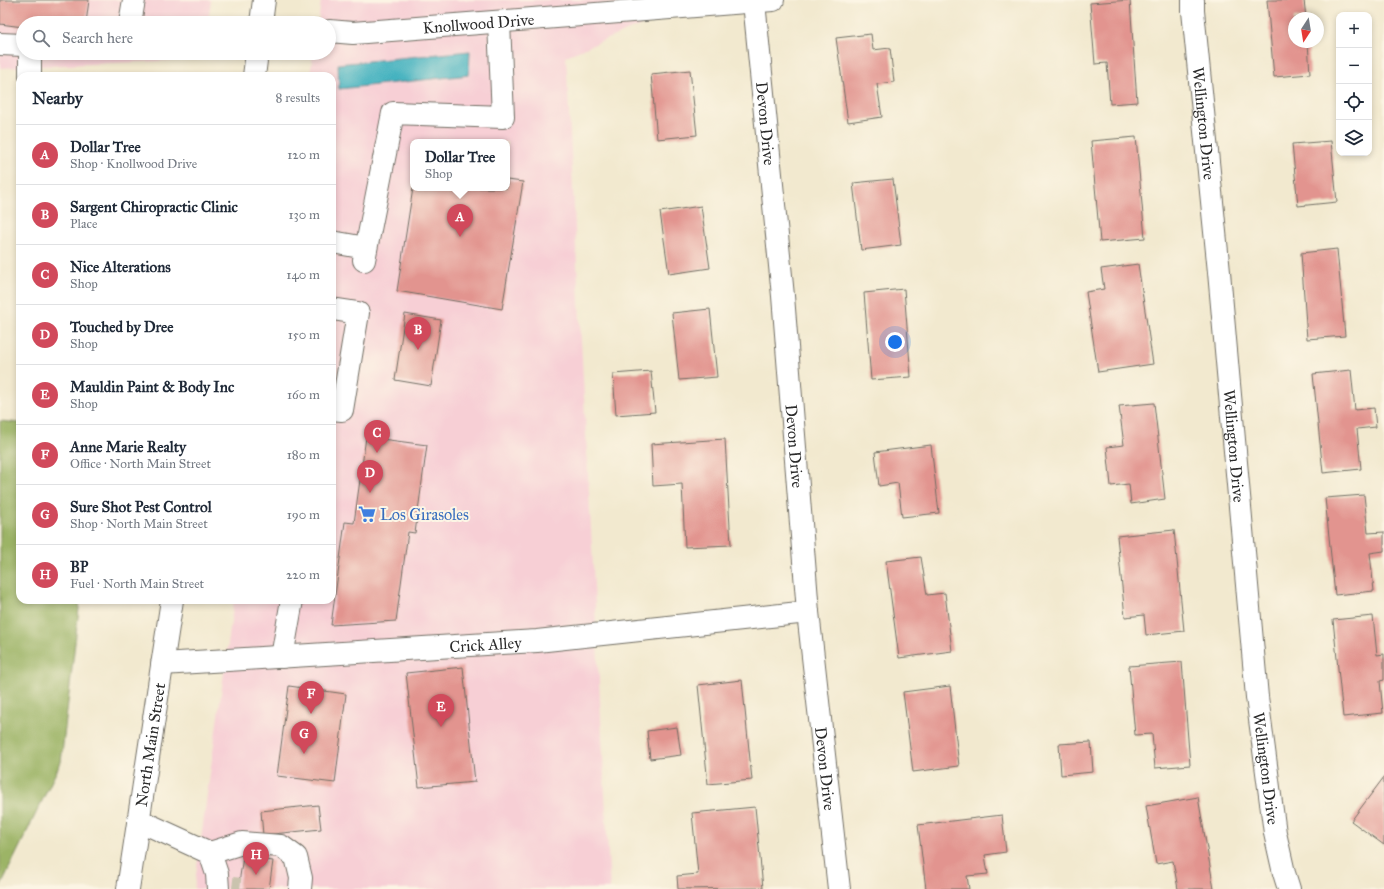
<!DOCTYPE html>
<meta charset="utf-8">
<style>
:root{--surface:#fff;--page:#f2f2f3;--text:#1f2937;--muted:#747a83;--line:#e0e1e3;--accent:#d1495b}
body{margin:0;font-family:"IM FELL Great Primer",serif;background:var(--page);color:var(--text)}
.controls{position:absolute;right:12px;top:12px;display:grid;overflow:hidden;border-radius:8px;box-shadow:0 2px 6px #0003}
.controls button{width:36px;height:36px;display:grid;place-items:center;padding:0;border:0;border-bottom:1px solid var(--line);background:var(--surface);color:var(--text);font:20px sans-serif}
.compass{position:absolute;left:1288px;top:12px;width:36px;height:36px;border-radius:50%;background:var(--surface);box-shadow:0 2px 6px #0003;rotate:192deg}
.you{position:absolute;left:895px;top:342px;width:14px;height:14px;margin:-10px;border:3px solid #fff;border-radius:50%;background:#1a73e8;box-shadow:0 0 0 6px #1a73e833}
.badge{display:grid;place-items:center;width:26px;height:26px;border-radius:50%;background:var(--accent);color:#fff;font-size:13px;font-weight:700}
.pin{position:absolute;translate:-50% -33px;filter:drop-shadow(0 1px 2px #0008)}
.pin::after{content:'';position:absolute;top:21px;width:14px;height:12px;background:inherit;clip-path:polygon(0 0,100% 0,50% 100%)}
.popup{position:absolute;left:410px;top:139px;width:100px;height:52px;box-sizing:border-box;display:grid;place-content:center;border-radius:8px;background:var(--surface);filter:drop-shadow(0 1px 3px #0005);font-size:13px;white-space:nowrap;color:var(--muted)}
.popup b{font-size:15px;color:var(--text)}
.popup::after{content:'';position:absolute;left:50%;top:100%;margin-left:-8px;border:8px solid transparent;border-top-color:var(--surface)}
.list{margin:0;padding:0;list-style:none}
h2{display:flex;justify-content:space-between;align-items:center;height:52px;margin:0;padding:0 16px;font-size:17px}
h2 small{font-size:13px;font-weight:400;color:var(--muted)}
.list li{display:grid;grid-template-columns:26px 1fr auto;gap:12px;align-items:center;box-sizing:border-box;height:60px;padding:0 16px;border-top:1px solid var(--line)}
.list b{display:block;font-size:15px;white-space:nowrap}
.list p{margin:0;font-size:13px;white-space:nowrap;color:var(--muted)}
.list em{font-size:13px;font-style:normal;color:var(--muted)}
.icon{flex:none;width:22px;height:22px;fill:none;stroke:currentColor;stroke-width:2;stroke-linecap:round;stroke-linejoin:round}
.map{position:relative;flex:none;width:1384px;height:889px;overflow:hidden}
.search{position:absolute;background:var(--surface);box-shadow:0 2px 6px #0003;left:16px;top:16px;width:320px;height:44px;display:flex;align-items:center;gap:10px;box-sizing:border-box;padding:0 14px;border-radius:22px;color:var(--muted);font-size:15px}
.panel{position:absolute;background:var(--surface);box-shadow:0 2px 6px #0003;left:16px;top:72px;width:320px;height:532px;border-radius:12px}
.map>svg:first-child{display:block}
.built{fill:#f7cfd5;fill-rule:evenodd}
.forest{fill:#9cb466;stroke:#647048}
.water{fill:#44b2c0;stroke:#386e76}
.building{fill:#e2948f}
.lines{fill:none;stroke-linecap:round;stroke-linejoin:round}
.minor-tunnel{stroke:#cac3ae;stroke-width:22;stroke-dasharray:22 11;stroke-linecap:butt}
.minor-casing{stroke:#716e64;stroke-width:24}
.major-casing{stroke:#716e64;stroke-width:24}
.minor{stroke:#fff;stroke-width:22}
.major{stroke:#fff;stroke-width:22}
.labels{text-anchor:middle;stroke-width:4;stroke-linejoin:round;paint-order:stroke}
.street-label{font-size:16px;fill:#2b2b2b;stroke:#fcf5e5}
.shop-label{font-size:16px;fill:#366cbe;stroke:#fcf5e5;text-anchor:start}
</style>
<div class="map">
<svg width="1384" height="889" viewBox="0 0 1384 889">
<rect width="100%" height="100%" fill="#fcf5e5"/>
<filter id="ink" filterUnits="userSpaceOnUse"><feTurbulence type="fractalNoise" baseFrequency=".025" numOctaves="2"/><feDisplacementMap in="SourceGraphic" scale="8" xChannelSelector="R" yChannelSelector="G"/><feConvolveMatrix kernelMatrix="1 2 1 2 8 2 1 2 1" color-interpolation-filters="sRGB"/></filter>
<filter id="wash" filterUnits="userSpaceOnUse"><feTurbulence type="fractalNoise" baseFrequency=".012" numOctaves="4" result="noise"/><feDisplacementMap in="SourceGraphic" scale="16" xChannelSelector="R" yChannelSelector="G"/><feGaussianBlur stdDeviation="0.9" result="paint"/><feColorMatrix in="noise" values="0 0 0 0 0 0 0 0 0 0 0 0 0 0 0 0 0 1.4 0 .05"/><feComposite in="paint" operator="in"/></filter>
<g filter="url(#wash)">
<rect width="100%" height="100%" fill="#f2e9cf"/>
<g class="built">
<polygon points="0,0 211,0 208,23 23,23 23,53 204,53 203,59 0,68"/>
<path d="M321,0H701L566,56L610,889H194L234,600H332V76H310L313,53H329V23H318ZM413,142H507V188H413Z"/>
</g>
<polygon class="forest" points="0,421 20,423 20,600 80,600 61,762 0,887"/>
<polygon class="water" points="470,51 469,75 339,89 338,64"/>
<g id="blocks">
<g class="building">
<polygon points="0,0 89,0 86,23 23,23 23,27 0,24"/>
<polygon points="1130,0 1137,102 1110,104 1107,63 1095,64 1090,3"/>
<polygon points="1267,0 1304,0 1306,18 1294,18 1294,42 1308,42 1310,74 1274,77"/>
<polygon points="871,34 873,50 890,48 894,82 877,84 882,117 848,122 836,38"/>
<polygon points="690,70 697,135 657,139 651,74"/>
<polygon points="1136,137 1145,238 1100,242 1091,141"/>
<polygon points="1331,141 1337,202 1298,206 1292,144"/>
<polygon points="893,179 901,245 861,250 853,183"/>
<polygon points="507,180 523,182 502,309 397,291 413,188 507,188"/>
<polygon points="701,206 710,268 669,274 660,212"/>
<polygon points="1337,249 1345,336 1307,339 1301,253"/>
<polygon points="1138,264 1153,364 1098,372 1086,292 1104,289 1101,269"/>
<polygon points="904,289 911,377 871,380 864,293"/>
<polygon points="710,309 717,377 679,380 672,313"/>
<polygon points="405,314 441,320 431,386 395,380"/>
<polygon points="1351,370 1355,410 1374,408 1376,427 1357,429 1361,469 1323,473 1313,374"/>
<polygon points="651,371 655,412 616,415 613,374"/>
<polygon points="1154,403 1165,499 1131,504 1129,484 1111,486 1107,447 1124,445 1119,406"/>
<polygon points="366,437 427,445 415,533 408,532 396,621 331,625 345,522 354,523"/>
<polygon points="725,439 731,545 685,547 682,484 653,486 651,444"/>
<polygon points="931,445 939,513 902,517 898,483 879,486 875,452"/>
<polygon points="1364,495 1368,533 1384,532 1384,551 1370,553 1374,591 1335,595 1325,498"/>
<polygon points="1174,530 1184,631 1146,635 1144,615 1125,617 1117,536"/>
<polygon points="921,557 927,595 945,593 952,651 899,658 886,561"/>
<polygon points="1373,616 1377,655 1384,654 1384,680 1380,681 1383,713 1343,717 1333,620"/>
<polygon points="1182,662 1190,765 1155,768 1152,734 1135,735 1129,666"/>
<polygon points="463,667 475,782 419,787 406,673"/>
<polygon points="742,680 752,780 708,784 698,685"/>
<polygon points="289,686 346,694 335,783 277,776"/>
<polygon points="950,686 959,766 913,772 903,692"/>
<polygon points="677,727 681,755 650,759 647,731"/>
<polygon points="1091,742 1093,772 1061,775 1059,744"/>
<polygon points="1384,777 1384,845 1351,821"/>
<polygon points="1198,797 1214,889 1178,889 1173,861 1156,864 1146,806"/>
<polygon points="318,805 321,829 263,835 261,811"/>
<polygon points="755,807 763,888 678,889 677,876 698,874 692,813"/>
<polygon points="1002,815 1006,852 985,855 988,874 967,876 969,889 926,889 918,825"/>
<polygon points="243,857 273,861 269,889 238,889"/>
</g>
</g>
</g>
<g filter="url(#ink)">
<use href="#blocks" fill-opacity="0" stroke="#716e64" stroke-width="1"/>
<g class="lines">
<polyline class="minor-tunnel" points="232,888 240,889"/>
<g class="minor-casing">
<g id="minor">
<path id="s1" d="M1193,0V11L1219,272L1257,697L1275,833L1284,873L1289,889"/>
<path id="s2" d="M754,2L783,296L808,612L839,889"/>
<polyline points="130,23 134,0"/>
<path id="s3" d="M329,31L353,33L773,0"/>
<polyline points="0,44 23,45"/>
<polyline points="30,53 30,76"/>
<polyline points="332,242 366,248"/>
<polyline points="364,260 393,113 503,117 499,22"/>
<polyline points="332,309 358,313 342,410 332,409"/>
<polyline points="282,657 292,600"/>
<path id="s4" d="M162,664L537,641L808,612"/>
<polyline points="138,820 210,853 217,874 218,889"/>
<polyline points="210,853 242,843 281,846 296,857 301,878 300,889"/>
</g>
</g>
<g class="major-casing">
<g id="major">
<polyline points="261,23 264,0"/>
<polyline points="254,76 257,53"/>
<path id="s5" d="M128,889L172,600"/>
</g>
</g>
<use href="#minor" class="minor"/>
<use href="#major" class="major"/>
</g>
</g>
<defs>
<g id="supermarket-bare" transform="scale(1.38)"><path d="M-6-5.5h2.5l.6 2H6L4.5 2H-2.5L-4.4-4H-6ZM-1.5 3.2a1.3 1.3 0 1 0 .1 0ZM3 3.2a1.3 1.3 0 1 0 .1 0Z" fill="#3f7fe0" stroke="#fcf5e5" stroke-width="2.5" paint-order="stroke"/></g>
</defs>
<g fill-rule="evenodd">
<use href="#supermarket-bare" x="367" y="514"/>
</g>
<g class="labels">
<g class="street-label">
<text dy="6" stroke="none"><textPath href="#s3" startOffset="150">Knollwood Drive</textPath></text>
<text dy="6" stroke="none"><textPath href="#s2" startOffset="122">Devon Drive</textPath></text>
<text dy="6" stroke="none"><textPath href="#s1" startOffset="124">Wellington Drive</textPath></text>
<text dy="6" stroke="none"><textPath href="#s2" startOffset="446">Devon Drive</textPath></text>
<text dy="6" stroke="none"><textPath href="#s1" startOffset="448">Wellington Drive</textPath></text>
<text dy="6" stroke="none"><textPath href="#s4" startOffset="324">Crick Alley</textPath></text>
<text dy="6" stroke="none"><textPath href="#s5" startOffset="146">North Main Street</textPath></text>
<text dy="6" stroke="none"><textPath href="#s2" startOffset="770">Devon Drive</textPath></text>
<text dy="6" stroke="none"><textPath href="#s1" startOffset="772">Wellington Drive</textPath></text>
</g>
<g class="shop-label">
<text x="380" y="520">Los Girasoles</text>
</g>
</g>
</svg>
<div class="controls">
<button>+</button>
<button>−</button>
<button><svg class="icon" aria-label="locate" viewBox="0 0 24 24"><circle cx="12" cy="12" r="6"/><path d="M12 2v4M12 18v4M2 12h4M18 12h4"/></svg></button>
<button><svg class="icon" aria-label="layers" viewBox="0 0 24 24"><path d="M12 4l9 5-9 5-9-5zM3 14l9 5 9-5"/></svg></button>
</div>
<svg class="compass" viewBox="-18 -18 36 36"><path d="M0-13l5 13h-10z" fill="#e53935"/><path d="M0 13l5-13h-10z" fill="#747a83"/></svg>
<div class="you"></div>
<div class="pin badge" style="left:460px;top:237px">A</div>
<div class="popup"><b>Dollar Tree</b>Shop</div>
<div class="pin badge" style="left:418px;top:350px">B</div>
<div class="pin badge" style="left:377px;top:453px">C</div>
<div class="pin badge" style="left:370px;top:493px">D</div>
<div class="pin badge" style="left:441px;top:727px">E</div>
<div class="pin badge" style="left:311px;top:714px">F</div>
<div class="pin badge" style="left:304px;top:754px">G</div>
<div class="pin badge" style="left:256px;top:875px">H</div>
<div class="search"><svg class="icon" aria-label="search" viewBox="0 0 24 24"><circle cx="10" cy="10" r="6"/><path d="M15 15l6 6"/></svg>Search here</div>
<section class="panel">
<h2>Nearby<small>8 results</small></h2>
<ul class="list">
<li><span class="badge">A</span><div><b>Dollar Tree</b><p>Shop · Knollwood Drive</p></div><em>120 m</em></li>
<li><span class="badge">B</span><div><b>Sargent Chiropractic Clinic</b><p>Place</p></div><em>130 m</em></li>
<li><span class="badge">C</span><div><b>Nice Alterations</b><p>Shop</p></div><em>140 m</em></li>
<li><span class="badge">D</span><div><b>Touched by Dree</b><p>Shop</p></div><em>150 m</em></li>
<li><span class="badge">E</span><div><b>Mauldin Paint &amp; Body Inc</b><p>Shop</p></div><em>160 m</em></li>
<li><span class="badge">F</span><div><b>Anne Marie Realty</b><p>Office · North Main Street</p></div><em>180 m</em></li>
<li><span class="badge">G</span><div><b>Sure Shot Pest Control</b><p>Shop · North Main Street</p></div><em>190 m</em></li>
<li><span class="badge">H</span><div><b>BP</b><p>Fuel · North Main Street</p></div><em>220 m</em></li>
</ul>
</section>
</div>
